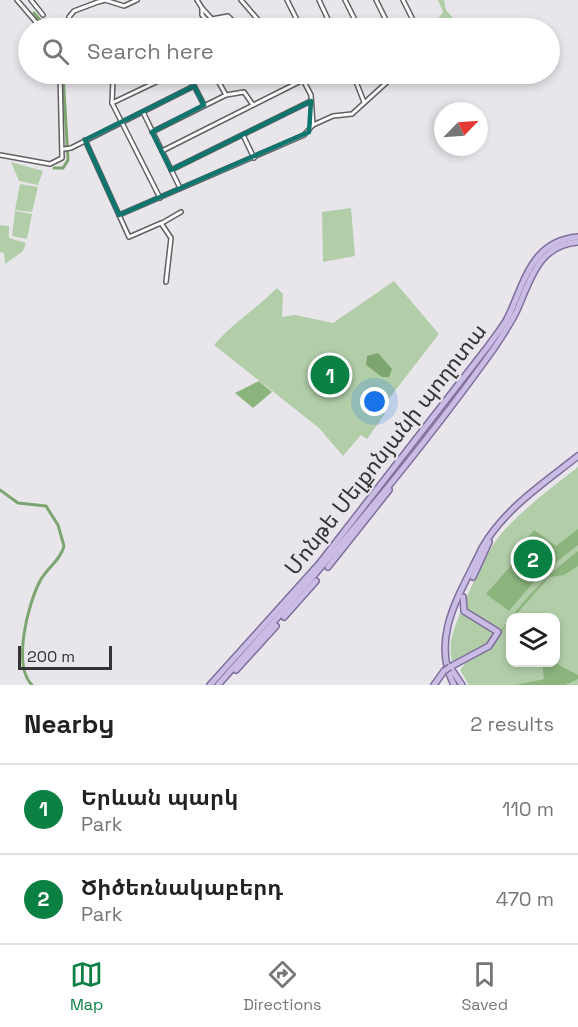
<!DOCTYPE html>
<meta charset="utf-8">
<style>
:root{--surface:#fff;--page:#f2f2f2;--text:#222;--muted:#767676;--line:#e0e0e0;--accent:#0b8043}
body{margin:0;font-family:"Space Grotesk","Noto Sans Armenian",sans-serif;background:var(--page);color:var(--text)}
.controls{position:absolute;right:18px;bottom:18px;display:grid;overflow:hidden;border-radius:12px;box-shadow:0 3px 9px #0003}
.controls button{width:54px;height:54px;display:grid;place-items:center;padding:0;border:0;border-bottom:2px solid var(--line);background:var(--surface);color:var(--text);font:30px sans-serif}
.compass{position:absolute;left:434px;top:102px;width:54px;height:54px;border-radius:50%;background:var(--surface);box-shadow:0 3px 9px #0003;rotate:65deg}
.scale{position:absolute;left:18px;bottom:15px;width:94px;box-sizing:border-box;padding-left:6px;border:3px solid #343335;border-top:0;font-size:16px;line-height:21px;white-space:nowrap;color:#343335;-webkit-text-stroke:4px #e8e6eb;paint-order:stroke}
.you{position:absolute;left:375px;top:402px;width:21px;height:21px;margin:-15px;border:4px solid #fff;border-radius:50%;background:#1a73e8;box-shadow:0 0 0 9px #1a73e833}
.badge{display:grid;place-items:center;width:39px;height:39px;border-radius:50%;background:var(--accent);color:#fff;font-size:20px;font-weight:700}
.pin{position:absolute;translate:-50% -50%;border:3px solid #fff;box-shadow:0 2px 6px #0006}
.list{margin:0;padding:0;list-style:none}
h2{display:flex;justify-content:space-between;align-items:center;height:78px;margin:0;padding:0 24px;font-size:26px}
h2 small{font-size:20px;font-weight:400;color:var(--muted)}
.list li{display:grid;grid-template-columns:39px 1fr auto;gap:18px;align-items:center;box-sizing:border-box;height:90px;padding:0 24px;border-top:2px solid var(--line)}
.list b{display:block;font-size:22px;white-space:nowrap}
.list p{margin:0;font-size:20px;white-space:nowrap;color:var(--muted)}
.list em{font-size:20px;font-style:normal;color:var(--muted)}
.icon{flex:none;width:33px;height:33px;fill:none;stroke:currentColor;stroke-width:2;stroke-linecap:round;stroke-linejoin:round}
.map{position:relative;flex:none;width:578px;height:685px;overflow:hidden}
.search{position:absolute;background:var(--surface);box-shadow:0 3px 9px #0003;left:18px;right:18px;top:18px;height:66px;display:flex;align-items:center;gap:15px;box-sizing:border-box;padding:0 21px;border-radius:33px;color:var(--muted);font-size:22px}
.sheet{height:258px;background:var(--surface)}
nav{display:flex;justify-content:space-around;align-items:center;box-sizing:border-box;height:84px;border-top:2px solid var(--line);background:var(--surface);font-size:16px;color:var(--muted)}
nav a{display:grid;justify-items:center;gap:3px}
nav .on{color:var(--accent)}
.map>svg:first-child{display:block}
.green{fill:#b2cea9;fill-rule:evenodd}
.forest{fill:#8cb57e}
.water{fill:#7ca56f}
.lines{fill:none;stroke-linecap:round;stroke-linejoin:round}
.canal{stroke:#7ca56f;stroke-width:3}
.street-casing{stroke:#616063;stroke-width:6}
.primary-casing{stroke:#7f6f9c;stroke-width:8}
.street{stroke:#fff;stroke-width:3}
.primary{stroke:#cabce5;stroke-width:5}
.primary-bridge-casing{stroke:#7f6f9c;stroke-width:8;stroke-linecap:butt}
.primary-bridge{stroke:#cabce5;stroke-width:5}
.marked{fill:none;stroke:#0f766e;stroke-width:4.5;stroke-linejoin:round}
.labels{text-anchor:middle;stroke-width:4.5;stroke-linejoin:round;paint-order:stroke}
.street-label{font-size:22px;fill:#343335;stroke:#e8e6eb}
</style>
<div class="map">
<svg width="578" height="685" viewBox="0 0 578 685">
<rect width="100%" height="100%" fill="#e8e6eb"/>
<g class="green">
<polygon points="438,0 444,0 446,10 461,28 443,28 436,21 443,12"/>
<polygon points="11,162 43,171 38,185 19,181"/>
<polygon points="20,184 38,187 32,212 15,210"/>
<polygon points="351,208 355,256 323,262 322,212"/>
<polygon points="15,211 32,214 27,239 12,236"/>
<polygon points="0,225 9,226 9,238 26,243 23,251 5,264 4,253 0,252"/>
<path d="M394,281L439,334L380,410L385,414L367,439L361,435L343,456L319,428L214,345C233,323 257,308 277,288L283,294L282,317L295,315L333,323Z"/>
<polygon points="445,404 447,405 329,557 213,685 328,556"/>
<path d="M578,467V685H469L460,670L469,659L465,654L452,662C451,656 450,649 451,643C453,623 487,549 501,534C524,508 551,488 578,467ZM510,618H556V662H510Z"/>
</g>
<g class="forest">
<polygon points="259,381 272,392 253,408 235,393"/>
<polygon points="578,529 578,545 539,576 509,611 486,594 513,563 532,567 539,562 521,546 534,530 556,546"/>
<path d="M578,551V566L564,575L549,577L514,617L510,618L501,633L500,632C523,600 547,575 578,551Z"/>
<polygon points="542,663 557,664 578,675 578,679 565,685 516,685 544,679"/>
</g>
<polygon class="water" points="378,353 392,369 389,377 382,377 366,365 367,356"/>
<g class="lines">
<g class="canal">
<polyline points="34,13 47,28"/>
<polyline points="54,168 63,168 68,160 63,74"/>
<path d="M0,490L18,503L46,506L58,525L64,546C61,560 46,569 40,581C28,604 12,665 32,685"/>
</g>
<g class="street-casing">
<g id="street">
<polyline points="17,0 41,28"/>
<polyline points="31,0 43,15"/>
<polyline points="197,0 202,8 202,15 214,28"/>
<polyline points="241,0 265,28"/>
<polyline points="287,0 301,28"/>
<polyline points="319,0 332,28"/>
<polyline points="345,0 359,28"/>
<polyline points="376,0 390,28"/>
<polyline points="403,0 417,28"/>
<polyline points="202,8 212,19 228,16 240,28"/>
<polyline points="72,28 69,17 74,11 98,2 105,0 124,6 137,0"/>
<polyline points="125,74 113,80 112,103 160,198"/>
<polyline points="188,74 204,105"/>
<polyline points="214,74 226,95"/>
<polyline points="300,74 311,95 313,125"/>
<polyline points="353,74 364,102"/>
<polyline points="382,74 387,82"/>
<polyline points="73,78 76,74"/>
<polyline points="112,103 173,74"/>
<polyline points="143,112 180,188"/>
<polyline points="313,125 333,116 352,114 396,74"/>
<polyline points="152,132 226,95 244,92 253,105"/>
<polyline points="243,135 254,158"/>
<polyline points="85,140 129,237 161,223 171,238 166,282"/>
<polyline points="64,149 71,148 194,86"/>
<polyline points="162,151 303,80"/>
<polyline points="0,155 50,164 62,158 60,74"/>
<polyline points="171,170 311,101"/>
<polyline points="119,215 304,135 313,125"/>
<polyline points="162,223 181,212"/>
</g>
</g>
<g class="primary-casing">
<g id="primary">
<polyline points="328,567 389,490"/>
<polyline points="473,577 489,542"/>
<polyline points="284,617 316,581"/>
<polyline points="236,670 276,626"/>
<path d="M210,685L319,564L489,345C495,336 503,327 508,317C525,282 531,241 578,237"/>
<path d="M218,685C315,576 410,466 495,347C503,334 512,322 518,308C531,278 539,245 578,242"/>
<polyline points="434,685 444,671"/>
<path d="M454,685C429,637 462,591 482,548C504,509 544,483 578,456"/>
<polyline points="462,685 450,667 489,646 498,632 464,611 463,597"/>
</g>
</g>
<use href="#street" class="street"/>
<use href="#primary" class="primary"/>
<g class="primary-bridge-casing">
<polyline id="primary-bridge" points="444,671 450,667"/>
</g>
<use href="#primary-bridge" class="primary-bridge"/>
</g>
<path class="marked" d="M194,86L204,105L152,132L171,170L311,101L309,132L119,215L85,140Z"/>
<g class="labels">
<g class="street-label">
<text transform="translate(385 449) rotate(-52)" y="8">Մոնթե Մելքոնյանի պողոտա</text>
</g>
</g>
</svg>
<div class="controls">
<button><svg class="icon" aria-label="layers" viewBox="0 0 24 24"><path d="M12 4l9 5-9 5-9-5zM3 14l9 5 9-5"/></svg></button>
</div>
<svg class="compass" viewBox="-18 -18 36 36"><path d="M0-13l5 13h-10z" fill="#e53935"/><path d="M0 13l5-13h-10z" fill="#767676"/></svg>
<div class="scale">200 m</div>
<div class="you"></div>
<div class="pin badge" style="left:330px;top:375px">1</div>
<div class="pin badge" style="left:533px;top:559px">2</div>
<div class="search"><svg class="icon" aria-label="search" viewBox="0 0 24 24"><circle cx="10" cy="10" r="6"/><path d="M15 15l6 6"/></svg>Search here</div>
</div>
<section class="sheet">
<h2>Nearby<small>2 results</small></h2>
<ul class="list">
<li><span class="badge">1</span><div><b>Երևան պարկ</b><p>Park</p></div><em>110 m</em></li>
<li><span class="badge">2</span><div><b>Ծիծեռնակաբերդ</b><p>Park</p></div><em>470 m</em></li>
</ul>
</section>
<nav>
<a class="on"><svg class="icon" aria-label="map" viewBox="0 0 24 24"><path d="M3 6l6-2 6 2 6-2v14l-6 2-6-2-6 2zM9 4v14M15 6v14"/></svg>Map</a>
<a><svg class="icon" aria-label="directions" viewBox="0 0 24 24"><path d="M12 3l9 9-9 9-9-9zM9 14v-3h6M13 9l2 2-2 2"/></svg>Directions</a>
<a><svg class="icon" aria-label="saved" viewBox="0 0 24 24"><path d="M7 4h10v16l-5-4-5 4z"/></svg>Saved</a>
</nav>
